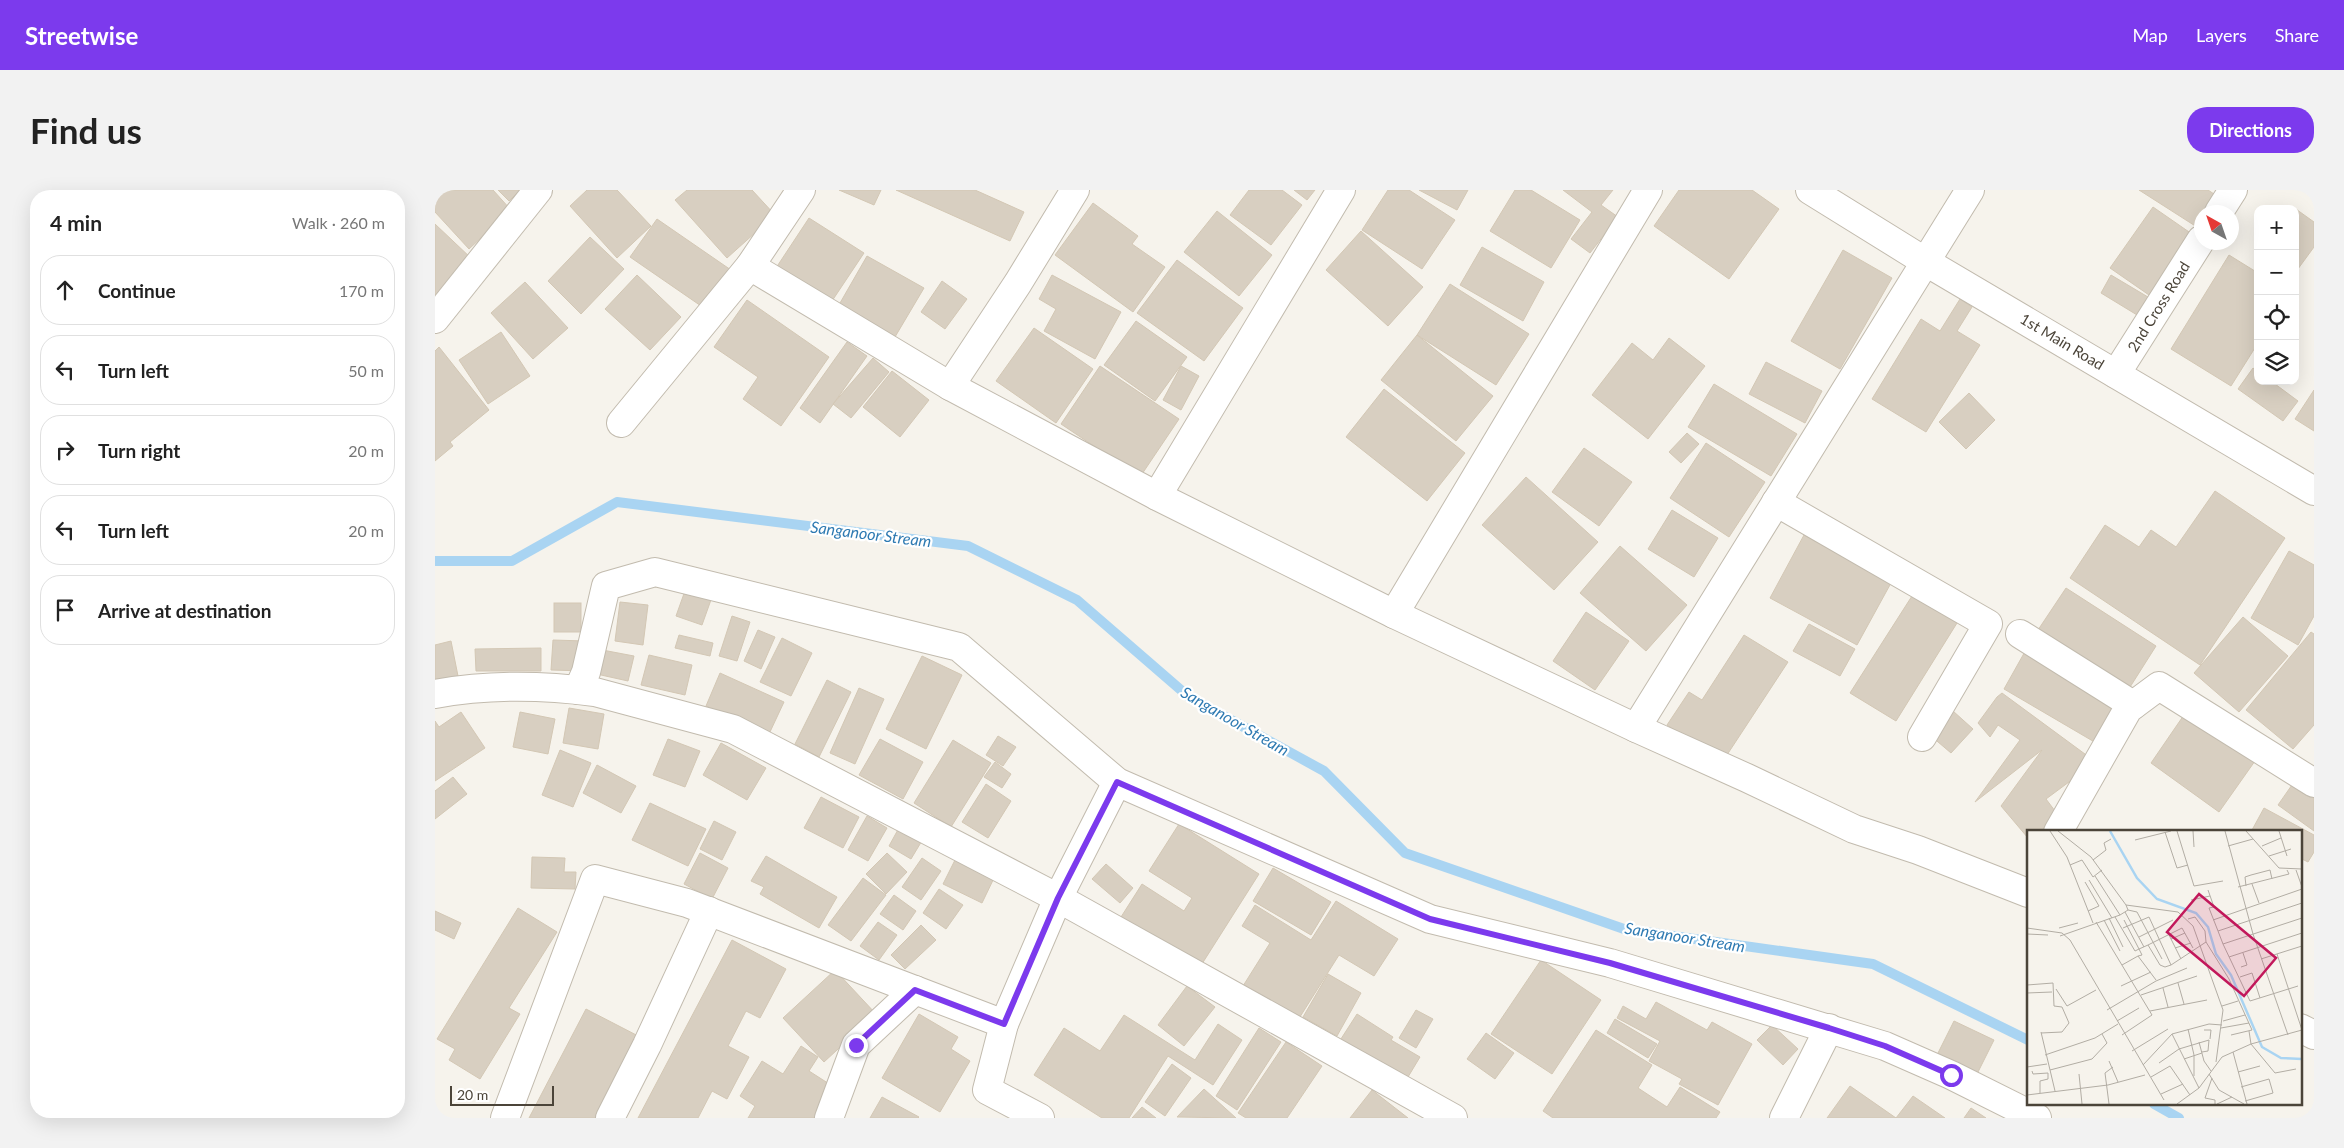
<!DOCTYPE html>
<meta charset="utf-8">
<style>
:root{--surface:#fff;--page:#f2f2f2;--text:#222;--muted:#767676;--line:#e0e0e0;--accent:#7c3aed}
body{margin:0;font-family:Lato,sans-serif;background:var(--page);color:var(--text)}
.controls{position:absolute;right:15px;top:15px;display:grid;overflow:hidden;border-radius:10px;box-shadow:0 5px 20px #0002}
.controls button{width:45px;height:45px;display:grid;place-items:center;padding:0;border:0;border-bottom:1px solid var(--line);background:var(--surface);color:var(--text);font:25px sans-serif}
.compass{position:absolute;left:1759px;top:15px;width:45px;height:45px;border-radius:50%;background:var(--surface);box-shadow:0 5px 20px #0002;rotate:320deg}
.scale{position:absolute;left:15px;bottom:12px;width:104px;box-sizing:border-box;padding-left:5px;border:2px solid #4b4439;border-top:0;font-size:14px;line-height:18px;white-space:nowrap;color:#4b4439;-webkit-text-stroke:4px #fff;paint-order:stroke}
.stop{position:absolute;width:15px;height:15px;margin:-11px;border:4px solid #7c3aed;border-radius:50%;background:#fff}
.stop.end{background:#7c3aed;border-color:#fff;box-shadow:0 1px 5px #0008}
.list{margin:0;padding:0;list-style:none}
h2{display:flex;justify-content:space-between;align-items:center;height:65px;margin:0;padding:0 20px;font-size:21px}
h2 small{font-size:16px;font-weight:400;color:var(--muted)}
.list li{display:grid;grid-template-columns:32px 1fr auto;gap:15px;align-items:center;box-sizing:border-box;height:70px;margin:0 10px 10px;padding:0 10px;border:1px solid var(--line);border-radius:20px}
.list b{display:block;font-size:19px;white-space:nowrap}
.list em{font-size:16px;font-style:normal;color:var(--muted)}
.icon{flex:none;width:28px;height:28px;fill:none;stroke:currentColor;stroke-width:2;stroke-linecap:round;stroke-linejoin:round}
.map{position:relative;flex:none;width:1879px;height:928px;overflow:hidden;border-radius:20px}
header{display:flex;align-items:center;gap:30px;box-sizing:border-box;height:70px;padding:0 25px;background:var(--accent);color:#fff}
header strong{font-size:24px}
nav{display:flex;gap:28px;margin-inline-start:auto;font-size:18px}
.intro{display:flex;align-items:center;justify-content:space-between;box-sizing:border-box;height:120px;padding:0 30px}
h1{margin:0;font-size:35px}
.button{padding:12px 22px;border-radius:20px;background:var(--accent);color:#fff;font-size:18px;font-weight:700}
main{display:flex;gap:30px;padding:0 30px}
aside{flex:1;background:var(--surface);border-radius:20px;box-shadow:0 5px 20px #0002}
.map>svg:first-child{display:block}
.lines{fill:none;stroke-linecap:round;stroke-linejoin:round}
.stream{stroke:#a9d4f2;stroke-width:10}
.building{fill:#d8cfc1;stroke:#d3c7b4}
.minor-casing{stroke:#c2bbae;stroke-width:30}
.minor{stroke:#fff;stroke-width:28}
.route{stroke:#7c3aed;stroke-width:6}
.labels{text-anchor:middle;stroke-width:4.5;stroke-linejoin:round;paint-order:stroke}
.street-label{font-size:15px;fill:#4b4439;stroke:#fff}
.water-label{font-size:16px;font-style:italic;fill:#2e7ab2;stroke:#fff}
.inset-river{fill:none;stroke:#a9d4f2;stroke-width:2.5}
.inset-road{fill:none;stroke:#b2ada4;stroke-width:1}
.view{fill:#c2185b;fill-opacity:0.15;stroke:#c2185b;stroke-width:2.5}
.inset-edge{fill:none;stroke:#4b4439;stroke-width:2.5}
</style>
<header>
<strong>Streetwise</strong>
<nav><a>Map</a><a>Layers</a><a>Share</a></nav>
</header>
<div class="intro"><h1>Find us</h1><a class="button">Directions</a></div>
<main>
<aside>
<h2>4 min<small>Walk · 260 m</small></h2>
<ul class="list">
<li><svg class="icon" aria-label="ahead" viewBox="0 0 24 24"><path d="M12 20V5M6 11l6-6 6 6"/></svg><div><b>Continue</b></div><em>170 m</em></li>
<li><svg class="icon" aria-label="left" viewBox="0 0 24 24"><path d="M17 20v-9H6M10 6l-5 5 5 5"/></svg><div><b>Turn left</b></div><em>50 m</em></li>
<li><svg class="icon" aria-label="right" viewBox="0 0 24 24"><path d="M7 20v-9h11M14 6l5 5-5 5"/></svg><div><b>Turn right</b></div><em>20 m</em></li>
<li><svg class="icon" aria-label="left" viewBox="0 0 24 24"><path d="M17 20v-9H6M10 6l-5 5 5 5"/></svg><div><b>Turn left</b></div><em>20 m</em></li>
<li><svg class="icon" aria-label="arrive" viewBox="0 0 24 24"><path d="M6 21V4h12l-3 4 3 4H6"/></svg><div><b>Arrive at destination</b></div></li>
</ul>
</aside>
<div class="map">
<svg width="1879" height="928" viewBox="0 0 1879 928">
<rect width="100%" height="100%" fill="#f6f3ec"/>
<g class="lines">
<g class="stream">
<polyline points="0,371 77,371 182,312 533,356 642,410 754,507 889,581 970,663 1189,739 1438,774 1593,850"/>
<polyline points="1719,914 1744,928"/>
</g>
</g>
<g class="building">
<polygon points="0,0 58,0 76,20 34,59 0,22"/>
<polygon points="63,0 85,0 74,11"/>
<polygon points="152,0 182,0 216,36 182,68 135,16"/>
<polygon points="252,0 317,0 340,25 292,68 240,10"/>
<polygon points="404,0 446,0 439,15"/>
<polygon points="461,0 540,0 589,22 575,51"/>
<polygon points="814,0 847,0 867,15 836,55 795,25"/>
<polygon points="859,0 880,0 872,10"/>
<polygon points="953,0 974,0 1020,30 987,79 927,40"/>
<polygon points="984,0 1033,0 1022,20"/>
<polygon points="1080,0 1096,0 1145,30 1116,78 1055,41"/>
<polygon points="1128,0 1178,0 1166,15 1183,27 1155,63 1136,49 1157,22"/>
<polygon points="1244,0 1317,0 1344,19 1294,89 1219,36"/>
<polygon points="1704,0 1773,0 1785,8 1776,22 1766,22 1765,39"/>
<polygon points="658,13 703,46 697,54 730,77 698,122 620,65"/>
<polygon points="1718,17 1757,44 1714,105 1675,78"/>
<polygon points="1858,17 1879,32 1879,57 1860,83 1860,19 1857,19"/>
<polygon points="782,21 837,65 804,106 749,62"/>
<polygon points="374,28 429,63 393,117 339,81"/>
<polygon points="222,29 296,80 269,118 195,67"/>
<polygon points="0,34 37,69 0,107"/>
<polygon points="926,41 988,97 953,136 891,80"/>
<polygon points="155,47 189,79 146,124 113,91"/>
<polygon points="1047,57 1109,92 1088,131 1025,95"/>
<polygon points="1408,60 1457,88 1405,179 1356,151"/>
<polygon points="1794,65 1823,83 1823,153 1796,196 1736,159"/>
<polygon points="432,66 489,98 457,152 401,120"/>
<polygon points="742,70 808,118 769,171 702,123"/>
<polygon points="202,85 246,127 215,160 170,119"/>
<polygon points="617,85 686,122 660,169 609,141 621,119 604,109"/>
<polygon points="1676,85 1718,110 1707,128 1666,103"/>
<polygon points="507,91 532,109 510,139 486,122"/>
<polygon points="90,92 133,138 98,169 56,123"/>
<polygon points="1015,94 1094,144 1061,195 982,145"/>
<polygon points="1525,109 1537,117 1522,141 1545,155 1491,242 1437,209 1486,129 1505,141"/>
<polygon points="312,110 394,167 346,236 308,209 323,187 279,157"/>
<polygon points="701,131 752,167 720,211 669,175"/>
<polygon points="599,138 658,179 621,233 561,191"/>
<polygon points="66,142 95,186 53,214 24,170"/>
<polygon points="982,145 1058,206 1021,251 946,190"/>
<polygon points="1234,148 1270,176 1213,249 1157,205 1197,153 1218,170"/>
<polygon points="412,152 432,166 385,233 365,218"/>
<polygon points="4,157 54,220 15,252 18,256 0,271 0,161"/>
<polygon points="438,168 454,182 416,228 398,214"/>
<polygon points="1331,172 1387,201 1370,233 1314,204"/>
<polygon points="665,176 744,229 705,287 626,234"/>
<polygon points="746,176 764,186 746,220 728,210"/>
<polygon points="1818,178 1823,182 1823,191 1836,191 1863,211 1848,231 1803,199"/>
<polygon points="457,181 494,210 465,247 428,217"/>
<polygon points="1279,194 1362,244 1336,286 1253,237"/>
<polygon points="949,199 1030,263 992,311 911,247"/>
<polygon points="1879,200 1879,241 1860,229"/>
<polygon points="1534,203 1560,230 1531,259 1504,232"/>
<polygon points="1252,243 1264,254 1246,273 1234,262"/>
<polygon points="1271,253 1330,292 1294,347 1235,308"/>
<polygon points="1149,258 1197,292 1164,336 1117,302"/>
<polygon points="1091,287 1163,352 1119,400 1047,335"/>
<polygon points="1780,301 1850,348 1765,475 1635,388 1670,335 1704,357 1716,340 1741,357"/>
<polygon points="1237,320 1283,348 1259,387 1213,359"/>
<polygon points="1369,345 1456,393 1422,455 1335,408"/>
<polygon points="1185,356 1252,415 1211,461 1145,403"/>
<polygon points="1854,361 1879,375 1879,426 1863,455 1816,428"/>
<polygon points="251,398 277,407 267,435 241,426"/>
<polygon points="1631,398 1721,456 1690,505 1599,446"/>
<polygon points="1477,406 1522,433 1461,531 1415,503"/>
<polygon points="185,412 213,415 208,455 180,451"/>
<rect x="119" y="413" width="27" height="29"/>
<polygon points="1151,422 1194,451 1160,500 1118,471"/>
<polygon points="297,426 315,432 302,471 284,466"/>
<polygon points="1808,427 1853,466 1804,522 1759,483"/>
<polygon points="1374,434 1420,459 1405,486 1358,461"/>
<polygon points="323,440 340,447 326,479 309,471"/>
<polygon points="1876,442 1879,444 1879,535 1858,559 1811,520"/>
<polygon points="244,445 278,453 275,466 240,458"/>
<polygon points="1309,445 1353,472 1288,571 1232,535 1254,502 1267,510"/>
<polygon points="347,448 377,463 356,506 325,492"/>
<polygon points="118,450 150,451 150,481 116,480"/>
<polygon points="16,451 23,486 0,491 0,455"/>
<polygon points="106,458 106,481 41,481 40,459"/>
<polygon points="1592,458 1692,517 1668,557 1569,499"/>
<polygon points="162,459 199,466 193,491 157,483"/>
<polygon points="214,465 257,475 250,505 206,495"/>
<polygon points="487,466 527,485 491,559 451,539"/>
<polygon points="285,483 349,512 334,544 271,516"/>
<polygon points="392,490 416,502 384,567 360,554"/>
<polygon points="424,498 449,509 420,574 395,563"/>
<polygon points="1567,503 1654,567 1638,589 1611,609 1626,629 1609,642 1593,642 1593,648 1566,616 1607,560 1540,612 1585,550 1563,535 1555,547 1543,533 1562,507"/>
<polygon points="134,518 169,524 163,559 128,553"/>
<polygon points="1518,521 1538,539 1516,563 1496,546"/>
<polygon points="26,522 50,558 0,591 0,531 4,537"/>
<polygon points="85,522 120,529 113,564 78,557"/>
<polygon points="1751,522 1820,571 1784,622 1716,573"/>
<polygon points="563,546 581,557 568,576 551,565"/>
<polygon points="233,549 265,561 250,597 218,585"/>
<polygon points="445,549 488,572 468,609 424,585"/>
<polygon points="518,550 556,573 516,637 479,613"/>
<polygon points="286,553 331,578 312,610 268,585"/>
<polygon points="125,560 156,573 138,617 107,605"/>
<polygon points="560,572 576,584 567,598 549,587"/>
<polygon points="162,575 201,596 186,623 148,603"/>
<polygon points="18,587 32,604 0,629 0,601"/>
<polygon points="1859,592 1879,606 1879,641 1843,615"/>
<polygon points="551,594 576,611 553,648 527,632"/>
<polygon points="386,607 424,627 408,658 369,638"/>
<polygon points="215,613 271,639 253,676 197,650"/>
<polygon points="1829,618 1879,645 1879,662 1873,672 1865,668 1865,642 1817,640"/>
<polygon points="432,626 452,638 433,671 413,660"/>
<polygon points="279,631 301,642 287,670 265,659"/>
<polygon points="744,634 824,684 765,777 686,727 707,694 749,721 757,708 714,681"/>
<polygon points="465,636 488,649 476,669 454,656"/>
<polygon points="265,663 293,678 277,709 249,694"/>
<polygon points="452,663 472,682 451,704 431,684"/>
<polygon points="331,666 402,707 384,738 325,704 329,697 316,691"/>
<polygon points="97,667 130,668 129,682 141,682 140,699 96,698"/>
<polygon points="487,668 506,681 486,710 467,697"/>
<polygon points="521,668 560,686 547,713 508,694"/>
<polygon points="671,674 698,698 685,713 657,689"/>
<polygon points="838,678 896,712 876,745 818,711"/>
<polygon points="428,688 451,705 416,751 393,735"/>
<polygon points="504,699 528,715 511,739 488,723"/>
<polygon points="459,705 481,721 468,740 445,724"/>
<polygon points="901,711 963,749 939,786 904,765 863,830 808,796 835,753 807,736 820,715 876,750"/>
<polygon points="83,718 122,742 74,818 85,824 45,889 14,870 20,859 2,849"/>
<polygon points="0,721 26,733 19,749 0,740"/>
<polygon points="443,732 462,745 444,770 425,756"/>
<polygon points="486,735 501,750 470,779 456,765"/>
<polygon points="297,750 351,779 325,828 311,821 293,856 314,867 292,909 277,901 263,928 203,928"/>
<polygon points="1106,770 1166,810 1117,884 1056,844"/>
<polygon points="400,780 441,824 389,872 348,828"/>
<polygon points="893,784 926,803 902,846 868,827"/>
<polygon points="752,796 780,817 749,856 723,835"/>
<polygon points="1221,812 1272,840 1277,832 1317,854 1283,915 1244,894 1247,889 1214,871 1225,851 1182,828 1188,816 1211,829"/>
<polygon points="151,819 209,849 167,928 94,928"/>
<polygon points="981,820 998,829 981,858 964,848"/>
<polygon points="484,824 523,847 516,859 535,871 505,922 447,888"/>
<polygon points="922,824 958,847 956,850 985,867 970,892 904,852"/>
<polygon points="689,825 760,870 783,834 807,850 778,895 733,866 694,928 667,928 599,885 629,838 665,861"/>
<polygon points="1180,829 1222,854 1213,868 1172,843"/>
<polygon points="1519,831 1559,850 1540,888 1500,869"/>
<polygon points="1337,835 1363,859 1348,875 1322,850"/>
<polygon points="824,838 846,852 802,920 781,906"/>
<polygon points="1161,840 1217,875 1203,898 1232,917 1245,897 1285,922 1281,928 1118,928 1108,921"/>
<polygon points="1051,843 1079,863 1060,889 1032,869"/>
<polygon points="851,852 887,876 852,928 811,928 803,923"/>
<polygon points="366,856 383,867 374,881 399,897 379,928 313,928 320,916 305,906 327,871 348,884"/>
<polygon points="737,874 756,888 730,926 710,912"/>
<polygon points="1415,896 1461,928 1392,928"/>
<polygon points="769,899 801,928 742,927"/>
<polygon points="937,900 973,928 915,928"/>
<polygon points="1478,906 1510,928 1461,928"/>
<polygon points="447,907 484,927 483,928 435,928"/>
<polygon points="707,917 721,928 697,928"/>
<polygon points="1536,918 1551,928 1529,928"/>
</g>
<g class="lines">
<g class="minor-casing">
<g id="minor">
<polyline points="366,0 315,76 515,196 722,306 906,0"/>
<polyline points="1375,0 1491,72 1879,301"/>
<polyline points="1784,22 1798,0"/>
<polyline points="0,129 103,0"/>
<polyline points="1681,184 1766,50"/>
<polyline points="515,196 583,93 640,0"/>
<polyline points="186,233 315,76"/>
<polyline points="722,306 959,424 1213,0"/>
<polyline points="1341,312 1553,434 1487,547"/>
<polyline points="959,424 1201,538 1312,588 1419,639 1483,660 1593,703"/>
<polyline points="1585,444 1698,515"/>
<polyline points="143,500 151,482 171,396 220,382 524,457 682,592 995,729 1175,773 1450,856 1516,885 1602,928"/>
<path d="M0,504C54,494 106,495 160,502L298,539L623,708L1018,928"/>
<polyline points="1201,538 1535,0"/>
<polyline points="1623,642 1693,519 1724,496 1879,593"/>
<polyline points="1865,838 1879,845"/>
<polyline points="70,928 160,689 252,713 569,834"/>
<polyline points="175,928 212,855 274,721"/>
<polyline points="394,928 421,855 480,800"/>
<polyline points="605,928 552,900 569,834 623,708 682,592"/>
<polyline points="1349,928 1394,838"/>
</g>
</g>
<use href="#minor" class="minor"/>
</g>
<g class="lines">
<polyline class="route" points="421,855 480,800 569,834 623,708 682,592 995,729 1175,773 1394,838 1450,856 1516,885"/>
</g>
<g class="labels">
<g class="street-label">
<text transform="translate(1724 117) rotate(-58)" y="5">2nd Cross Road</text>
<text transform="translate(1627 152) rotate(31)" y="5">1st Main Road</text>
</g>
<g class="water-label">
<text transform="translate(436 344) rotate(7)" y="6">Sanganoor Stream</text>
<text transform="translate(800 531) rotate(30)" y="6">Sanganoor Stream</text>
<text transform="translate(1250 747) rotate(9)" y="6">Sanganoor Stream</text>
</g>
</g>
<g transform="translate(1592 640)">
<rect width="275" height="275" fill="#f6f3ec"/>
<path class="inset-river" d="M83,1L110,48L130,69L169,83L181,97L189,124L204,145L235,217L254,228L275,229"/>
<path class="inset-road" d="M23,1L40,27L66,93M31,1L64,27L99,75L151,82L166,96L196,180L189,232M150,1L167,56L196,51M166,1L167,17M198,1L226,104L261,205M219,1L252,38L275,39M252,1L260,26M138,2L150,38L161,35M108,10L144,1M201,16L226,9M235,16L254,8M242,26L264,19M66,30L79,20L77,13L84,9M43,35L55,30L66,47L75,40M269,40L275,57M68,46L93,85M62,50L85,88M58,52L72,76L61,81M225,54L232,73M219,56L218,47L224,45L243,40L245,49M211,57L262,44L260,40M181,60L187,77L182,78L191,101L275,73M164,70L183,66M101,80L110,82L135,129M98,82L117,117M88,87L108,121L112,119L115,125L111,126L129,150M82,88L96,117M161,89L168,87L178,101L179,112L202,149L225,200L204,205M77,90L93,121M97,90L112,119M186,90L275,59M69,92L125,185L95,205M0,98L35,103L43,110L137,270M32,98L51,93M96,98L122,87L144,135L138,137L133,135L121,115L112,119M191,101L196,114L275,88M0,104L21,105M142,105L154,129M33,106L93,85L101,80L99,75M112,107L146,90M144,109L158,103M196,114L223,171L271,156M121,115L155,98L166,118M148,118L164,113M202,127L275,103M234,129L275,116M95,135L111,126M144,135L179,112M214,137L220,135L216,123M213,147L225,143L233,168M151,153L157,174M0,155L26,153L27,176L35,177L42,193L35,202L14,203M94,156L124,142M136,158L141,177M29,159L40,176L69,160M0,163L25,162M114,165L170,146M195,176L211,171M80,180L129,151L160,138M123,181L180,170M90,191L112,178M196,191L218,185M194,198L222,193M161,199L167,225V246M177,200H184L183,209M222,201L224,214L248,243L269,239M14,202L28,261M145,204L182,194L195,195M172,212L177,231L184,241M105,221L141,199M206,222L220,274M18,225L68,208L91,194M157,229L175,223M82,231L91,252M132,233L152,219L182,210L181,221L175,222M116,235L145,204L172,258M0,237L20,234M23,240L65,229L80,213L75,204M5,241L6,244L21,243V249L13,251V263M211,242L233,236M52,244L55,274M182,244L192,260L217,274M124,247L143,236L163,265M185,248L178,268L188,270V274M214,257L242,249L246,263L218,271M134,264L156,254M0,265L81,255L118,245M82,274L78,243L86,237M150,274L172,258L195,227L224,214L275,200L250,124M190,274L205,267"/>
<path class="view" d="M172,64L249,128L217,166L140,102Z"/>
<rect width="275" height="275" class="inset-edge"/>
</g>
</svg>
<div class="controls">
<button>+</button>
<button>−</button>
<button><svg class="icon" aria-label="locate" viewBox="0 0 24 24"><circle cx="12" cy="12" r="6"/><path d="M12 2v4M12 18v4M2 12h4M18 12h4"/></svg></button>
<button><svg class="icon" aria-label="layers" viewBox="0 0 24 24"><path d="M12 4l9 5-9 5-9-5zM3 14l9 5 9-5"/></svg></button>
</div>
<svg class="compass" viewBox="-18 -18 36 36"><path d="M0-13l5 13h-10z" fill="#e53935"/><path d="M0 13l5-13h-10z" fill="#767676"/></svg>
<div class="scale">20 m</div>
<div class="stop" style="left:1516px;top:885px"></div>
<div class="stop end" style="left:421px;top:855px"></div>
</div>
</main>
